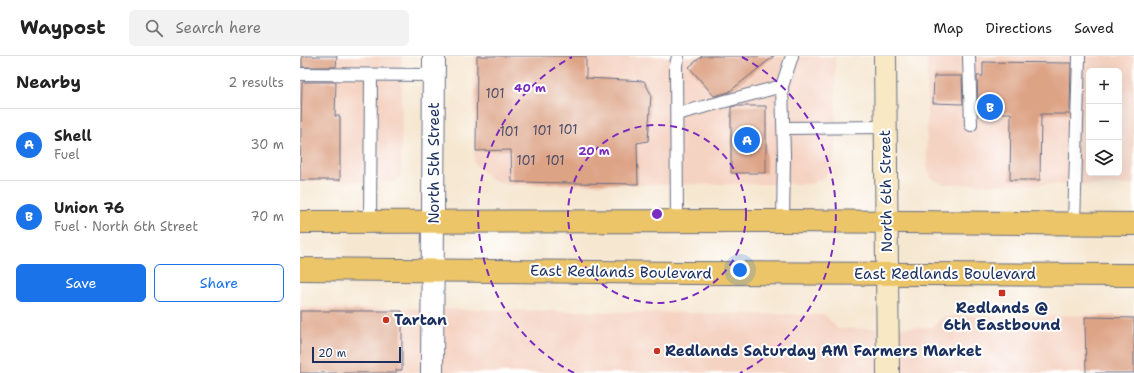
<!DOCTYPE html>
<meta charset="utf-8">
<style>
:root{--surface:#fff;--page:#f2f2f2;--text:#222;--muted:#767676;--line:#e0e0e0;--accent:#1a73e8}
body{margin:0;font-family:"Shantell Sans",sans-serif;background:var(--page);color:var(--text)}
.controls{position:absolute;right:12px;top:12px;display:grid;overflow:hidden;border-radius:6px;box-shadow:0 4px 16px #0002}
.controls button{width:36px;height:36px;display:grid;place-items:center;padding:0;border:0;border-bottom:1px solid var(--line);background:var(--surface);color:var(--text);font:20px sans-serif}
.scale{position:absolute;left:12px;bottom:10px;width:89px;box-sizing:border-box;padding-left:4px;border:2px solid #1b2f5e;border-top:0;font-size:11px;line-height:14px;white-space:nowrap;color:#1b2f5e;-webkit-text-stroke:3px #fff;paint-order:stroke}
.you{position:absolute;left:440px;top:214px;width:14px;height:14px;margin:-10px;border:3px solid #fff;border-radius:50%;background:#1a73e8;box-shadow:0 0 0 6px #1a73e833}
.badge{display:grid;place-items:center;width:26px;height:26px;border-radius:50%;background:var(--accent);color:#fff;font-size:13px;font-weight:700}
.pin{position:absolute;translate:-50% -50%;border:2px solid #fff;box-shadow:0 1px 4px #0006}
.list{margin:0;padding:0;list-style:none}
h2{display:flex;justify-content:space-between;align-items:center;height:52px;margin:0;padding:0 16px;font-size:17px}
h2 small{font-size:13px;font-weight:400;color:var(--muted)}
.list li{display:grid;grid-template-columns:26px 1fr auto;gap:12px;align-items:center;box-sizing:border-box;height:72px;padding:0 16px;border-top:1px solid var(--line)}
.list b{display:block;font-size:15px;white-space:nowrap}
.list p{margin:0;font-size:13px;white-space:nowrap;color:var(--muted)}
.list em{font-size:13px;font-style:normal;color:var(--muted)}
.actions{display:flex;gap:8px;padding:12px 16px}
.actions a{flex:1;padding:9px 0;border:1px solid var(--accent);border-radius:6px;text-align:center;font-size:14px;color:var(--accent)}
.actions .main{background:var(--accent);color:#fff}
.icon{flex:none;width:22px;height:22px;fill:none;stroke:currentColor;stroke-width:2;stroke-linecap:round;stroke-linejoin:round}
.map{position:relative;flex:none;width:834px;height:317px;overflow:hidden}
header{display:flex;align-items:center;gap:24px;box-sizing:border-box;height:56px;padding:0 20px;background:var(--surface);border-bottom:1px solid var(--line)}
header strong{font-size:19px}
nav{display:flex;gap:22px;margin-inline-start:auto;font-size:14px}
.search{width:280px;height:36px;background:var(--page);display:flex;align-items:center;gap:10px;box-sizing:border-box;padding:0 14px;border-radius:6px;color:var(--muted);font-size:15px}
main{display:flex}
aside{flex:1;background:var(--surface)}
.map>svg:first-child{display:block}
.built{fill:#f5d3c2;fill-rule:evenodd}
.building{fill:#dda385}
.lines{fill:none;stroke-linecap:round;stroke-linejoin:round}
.lane-casing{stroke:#686f86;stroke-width:14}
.street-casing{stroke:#686f86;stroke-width:24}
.secondary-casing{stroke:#686f86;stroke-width:24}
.primary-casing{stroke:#686f86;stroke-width:24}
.lane{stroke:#fff;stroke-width:12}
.street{stroke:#fff;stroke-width:22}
.secondary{stroke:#f8e8c3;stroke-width:22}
.primary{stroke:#edc569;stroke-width:22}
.ring{fill:none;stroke:#7b2cbf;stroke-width:2;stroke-dasharray:7 5}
.poi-dot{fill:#c8321e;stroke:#fff;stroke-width:1.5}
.labels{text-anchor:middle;stroke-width:4;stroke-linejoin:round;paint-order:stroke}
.number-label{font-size:13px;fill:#4c4c68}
.street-label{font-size:15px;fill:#1b2f5e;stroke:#fff}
.poi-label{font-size:15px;font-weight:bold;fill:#1b2f5e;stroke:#fff;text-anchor:start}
.centre{fill:#7b2cbf;stroke:#fff;stroke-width:2}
.ring-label{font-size:12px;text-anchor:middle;font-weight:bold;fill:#7b2cbf;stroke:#fff;stroke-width:4;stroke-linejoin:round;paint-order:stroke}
</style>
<header>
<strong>Waypost</strong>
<div class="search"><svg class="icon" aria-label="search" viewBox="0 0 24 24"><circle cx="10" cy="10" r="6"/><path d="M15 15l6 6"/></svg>Search here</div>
<nav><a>Map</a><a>Directions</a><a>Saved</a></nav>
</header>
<main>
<aside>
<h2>Nearby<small>2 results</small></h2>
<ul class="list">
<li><span class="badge">A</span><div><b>Shell</b><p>Fuel</p></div><em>30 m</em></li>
<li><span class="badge">B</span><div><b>Union 76</b><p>Fuel · North 6th Street</p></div><em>70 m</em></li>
</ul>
<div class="actions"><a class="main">Save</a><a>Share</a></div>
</aside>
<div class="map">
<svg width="834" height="317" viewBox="0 0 834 317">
<rect width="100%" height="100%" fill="#fff"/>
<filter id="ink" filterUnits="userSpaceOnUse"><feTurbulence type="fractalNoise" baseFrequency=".025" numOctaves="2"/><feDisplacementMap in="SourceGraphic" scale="8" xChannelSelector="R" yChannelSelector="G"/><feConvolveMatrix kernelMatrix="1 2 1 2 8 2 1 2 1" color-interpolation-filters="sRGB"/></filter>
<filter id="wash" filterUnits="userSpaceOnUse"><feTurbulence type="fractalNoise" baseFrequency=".012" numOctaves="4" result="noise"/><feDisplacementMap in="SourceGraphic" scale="16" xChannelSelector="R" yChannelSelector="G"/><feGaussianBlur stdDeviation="0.9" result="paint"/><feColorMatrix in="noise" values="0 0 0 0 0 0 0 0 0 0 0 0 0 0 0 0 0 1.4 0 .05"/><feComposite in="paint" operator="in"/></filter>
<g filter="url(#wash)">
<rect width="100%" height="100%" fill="#f6e7d1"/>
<g class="built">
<polygon points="0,0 102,0 101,118 97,126 0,125"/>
<polygon points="174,0 535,0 536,98 525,120 511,128 209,129 189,123 174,107"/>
<path d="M627,0H834V129L644,128L631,122L627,110ZM789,15H819V117H789Z"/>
<polygon points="0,251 525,259 538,273 632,271 644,260 834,259 834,317 0,317"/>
</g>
<g id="blocks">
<g class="building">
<polygon points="2,0 37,0 36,11 2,11"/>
<polygon points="177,0 286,0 286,22 344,25 351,38 348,85 337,87 338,128 212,126 211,94 176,95"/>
<polygon points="402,0 474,0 429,36 414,40 389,11"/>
<polygon points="683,6 771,7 770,58 741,58 740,124 710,124 711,57 684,57 684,48 678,48 677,20 683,20"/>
<polygon points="634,20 662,20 663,48 633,47"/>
<polygon points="2,26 36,26 35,60 40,60 40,124 0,124"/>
<polygon points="435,50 466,50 466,117 431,117 431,51"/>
<polygon points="0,255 102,255 102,314 96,314 96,317 0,317"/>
<polygon points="785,261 834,262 834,317 786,317"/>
</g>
</g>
</g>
<g filter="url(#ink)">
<use href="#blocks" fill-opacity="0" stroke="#686f86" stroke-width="1"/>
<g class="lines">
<g class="lane-casing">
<g id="lane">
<polyline points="669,0 671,69"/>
<polyline points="0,18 134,19"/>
<polyline points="482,30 484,99 483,165"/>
<polyline points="377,58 482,30 492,0"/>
<polyline points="484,72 585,71"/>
<polyline points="70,165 71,19"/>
<polyline points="377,165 376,9 378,0"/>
<polyline points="774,168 779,0"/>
</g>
</g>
<g class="street-casing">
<polyline id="street" points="132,317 134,0"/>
</g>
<g class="secondary-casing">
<polyline id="secondary" points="585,0 588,317"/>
</g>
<g class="primary-casing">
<g id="primary">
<polyline points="0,166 483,165 834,168"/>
<polyline points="0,213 387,217 834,219"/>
</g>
</g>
<use href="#lane" class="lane"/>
<use href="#street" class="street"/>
<use href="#secondary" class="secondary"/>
<use href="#primary" class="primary"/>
</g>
</g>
<g class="ring">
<circle cx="357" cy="158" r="89"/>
<path d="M274 317A179 179 0 0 1 272 1M442 1A179 179 0 0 1 440 317"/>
</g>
<g class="poi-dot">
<rect x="698" y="233" width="8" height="8" rx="2"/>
<circle cx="86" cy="264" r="4"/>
<circle cx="357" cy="295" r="4"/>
</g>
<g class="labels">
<g class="number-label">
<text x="195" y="42">101</text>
<text x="268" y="78">101</text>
<text x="242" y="79">101</text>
<text x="209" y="80">101</text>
<text x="226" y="109">101</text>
<text x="255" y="109">101</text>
</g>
<g class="street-label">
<text transform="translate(134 107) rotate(-90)" y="5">North 5th Street</text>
<text transform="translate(586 135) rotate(-91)" y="5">North 6th Street</text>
<text transform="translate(321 216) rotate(1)" y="5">East Redlands Boulevard</text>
<text x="645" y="223">East Redlands Boulevard</text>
</g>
<g class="poi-label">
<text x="702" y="257" text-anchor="middle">Redlands @<tspan x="702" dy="17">6th Eastbound</tspan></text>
<text x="94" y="269">Tartan</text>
<text x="365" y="300">Redlands Saturday AM Farmers Market</text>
</g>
</g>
<circle cx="357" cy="158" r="6" class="centre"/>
<g class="ring-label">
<text x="230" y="36">40 m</text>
<text x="294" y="99">20 m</text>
</g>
</svg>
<div class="controls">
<button>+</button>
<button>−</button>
<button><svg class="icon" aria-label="layers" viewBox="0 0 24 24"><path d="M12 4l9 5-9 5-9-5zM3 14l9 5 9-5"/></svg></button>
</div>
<div class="scale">20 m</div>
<div class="you"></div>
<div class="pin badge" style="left:447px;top:84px">A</div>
<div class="pin badge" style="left:690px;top:51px">B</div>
</div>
</main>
